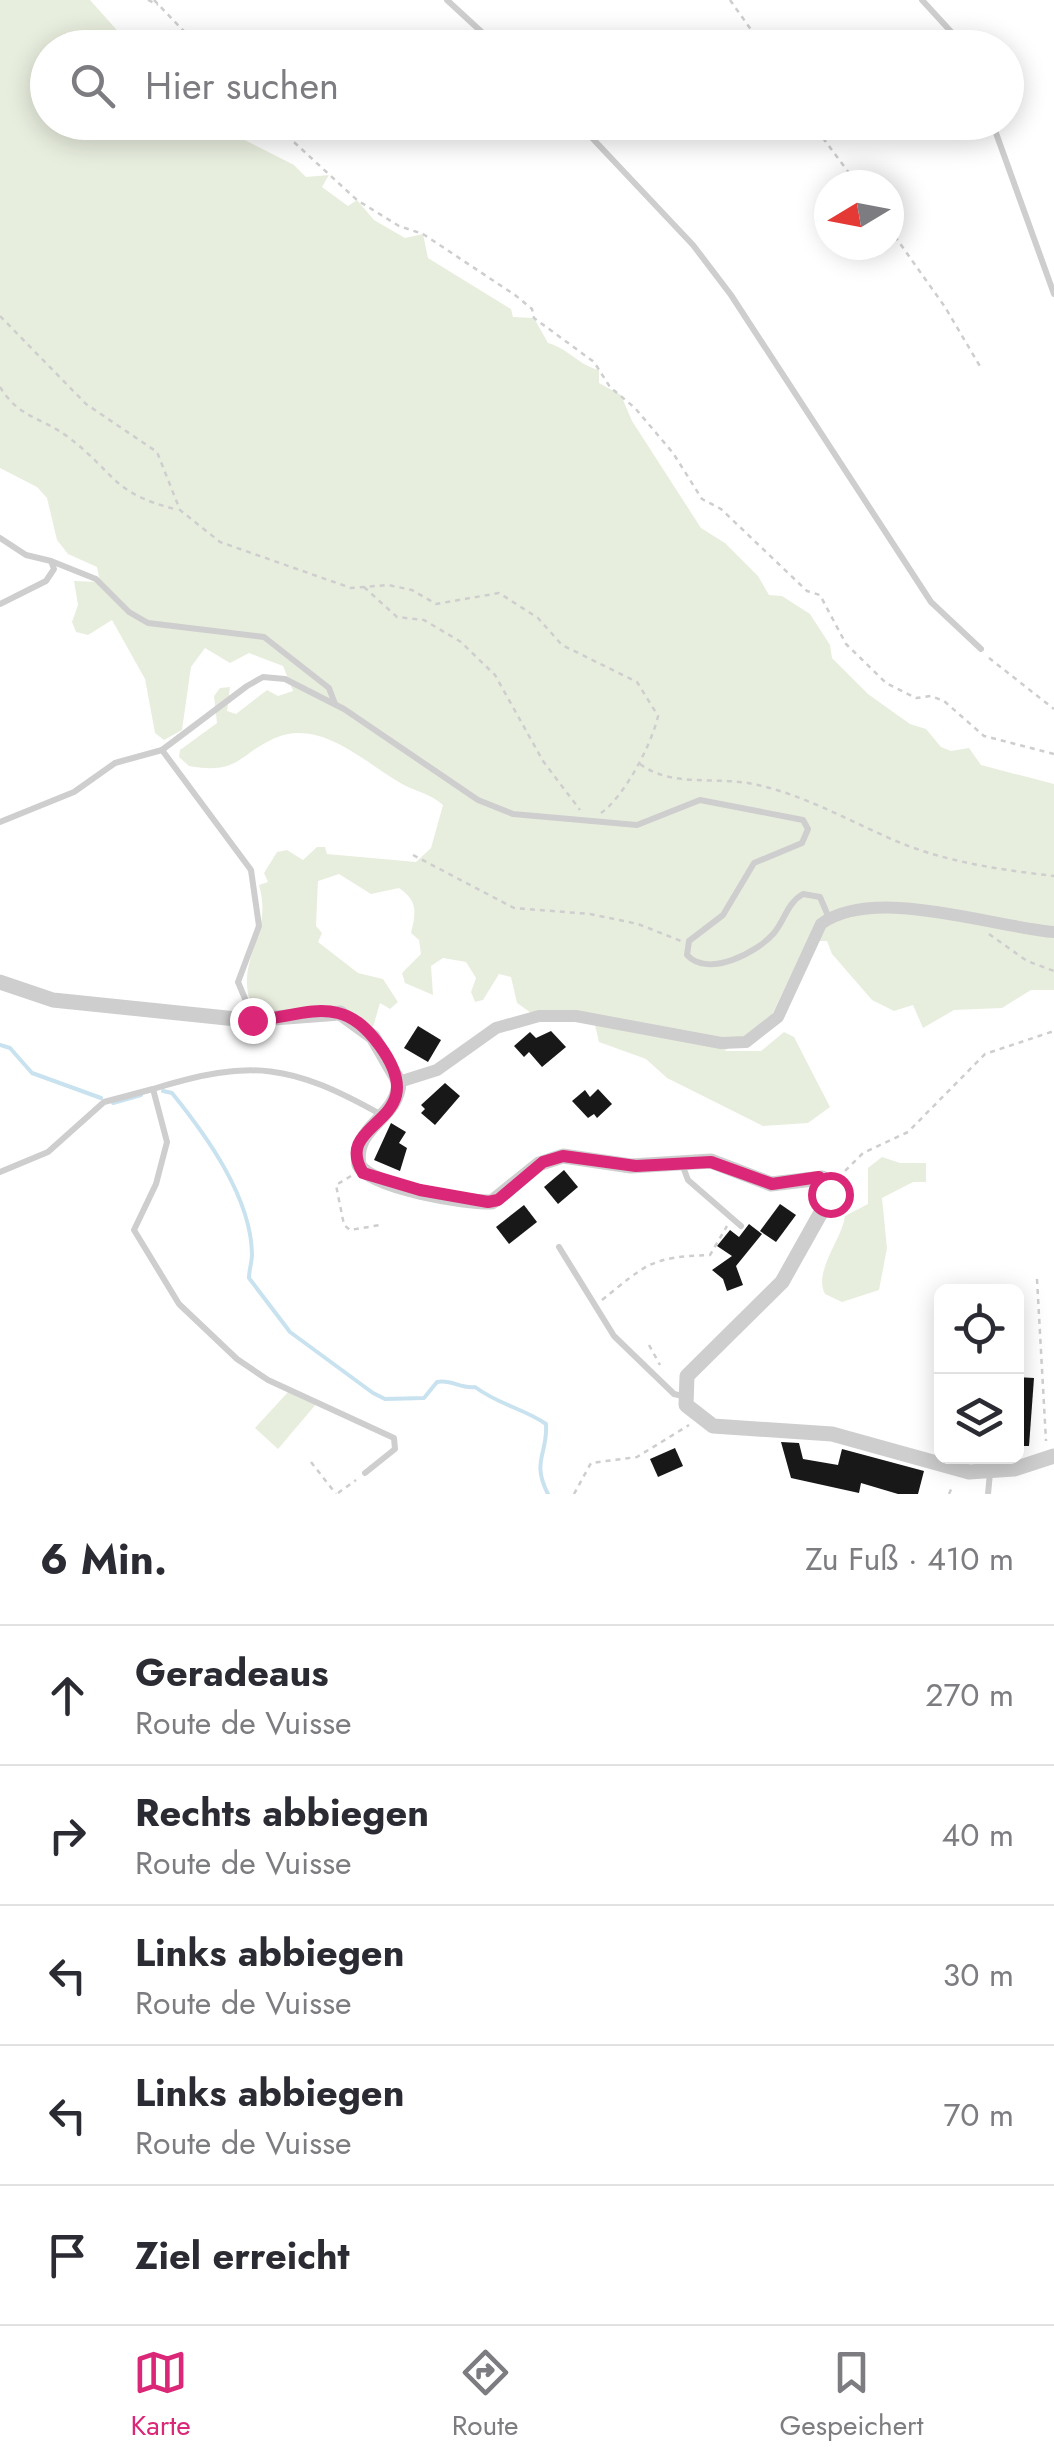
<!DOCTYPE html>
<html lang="de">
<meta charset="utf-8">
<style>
:root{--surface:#fff;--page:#f2f2f3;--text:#2b2b33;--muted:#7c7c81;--line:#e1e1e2;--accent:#db2777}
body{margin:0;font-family:Jost,sans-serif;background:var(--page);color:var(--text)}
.controls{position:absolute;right:30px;bottom:30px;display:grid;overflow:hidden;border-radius:15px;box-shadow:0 5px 25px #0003}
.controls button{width:90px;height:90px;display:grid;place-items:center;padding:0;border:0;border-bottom:2px solid var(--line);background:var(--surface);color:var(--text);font:50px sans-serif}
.compass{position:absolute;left:814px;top:170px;width:90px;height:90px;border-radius:50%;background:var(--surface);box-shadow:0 5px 25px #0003;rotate:260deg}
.stop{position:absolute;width:30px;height:30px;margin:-22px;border:8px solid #db2777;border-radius:50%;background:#fff}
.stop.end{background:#db2777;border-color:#fff;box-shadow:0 2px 10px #0008}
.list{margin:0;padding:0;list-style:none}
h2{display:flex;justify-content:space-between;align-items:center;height:130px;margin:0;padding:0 40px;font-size:42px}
h2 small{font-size:32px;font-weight:400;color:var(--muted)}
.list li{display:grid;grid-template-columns:65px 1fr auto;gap:30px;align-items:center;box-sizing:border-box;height:140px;padding:0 40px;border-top:2px solid var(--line)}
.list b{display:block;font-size:38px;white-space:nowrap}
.list p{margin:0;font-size:32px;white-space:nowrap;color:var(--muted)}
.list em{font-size:32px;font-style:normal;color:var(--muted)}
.icon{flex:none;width:55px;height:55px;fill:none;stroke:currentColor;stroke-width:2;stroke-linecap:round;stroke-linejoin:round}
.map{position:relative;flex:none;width:1054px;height:1494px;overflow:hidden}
.search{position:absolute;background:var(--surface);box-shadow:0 5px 25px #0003;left:30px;right:30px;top:30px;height:110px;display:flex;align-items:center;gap:25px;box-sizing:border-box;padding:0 35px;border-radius:55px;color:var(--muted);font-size:38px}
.sheet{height:830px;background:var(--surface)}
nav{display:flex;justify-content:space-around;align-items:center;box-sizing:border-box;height:140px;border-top:2px solid var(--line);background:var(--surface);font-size:28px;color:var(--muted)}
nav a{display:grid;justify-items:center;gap:5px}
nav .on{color:var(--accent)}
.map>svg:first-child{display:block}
.green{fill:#e8eede}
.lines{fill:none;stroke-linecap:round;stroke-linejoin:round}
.stream{stroke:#c9e2ef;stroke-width:4}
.building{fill:#181818}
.path{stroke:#cecece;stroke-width:2.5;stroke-dasharray:5 5;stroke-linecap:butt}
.service{stroke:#cecece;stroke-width:6}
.minor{stroke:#cecece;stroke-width:12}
.tertiary{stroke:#cecece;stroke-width:15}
.route{stroke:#db2777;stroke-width:12}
</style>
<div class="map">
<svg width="1054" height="1494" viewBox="0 0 1054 1494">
<rect width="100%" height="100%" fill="#fff"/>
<g class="green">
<path d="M0,0H90L132,47L48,48V122L211,123L294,165L306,177L329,175L322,187L348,206L357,200L374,220L405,238L423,234L428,258L511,309L513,317L534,318L548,343C568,348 578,365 599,370V383L621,395L632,421L701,528L725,543L758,576L769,595L782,596L810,614L830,645L832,658L868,694L910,724L926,729L941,747L951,751L969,748L981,765L1054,784V990H1031L1002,1008L954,1010L923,1028L913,1005L894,1011L872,1000L832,954L827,941H807L772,1015L757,1031L724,1051H761L784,1032L794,1037L830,1107L808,1123L763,1126L667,1078L646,1059L599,1042L594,1021L534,1015L517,1003L511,977L499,974L483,1000L475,1002L471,992L476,978L466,962L443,958L431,966L433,995L405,983L402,973L421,954L419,940L411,933C416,912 418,901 399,888L371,894L339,874L318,881L316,926L322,933L318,942L358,973L383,979L398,1002L390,1009L380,1003L373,1027L337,1007L256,1016C228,961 275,940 259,885L268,882L264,873L277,852L287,850L303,860L317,847H325L327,854L416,862L431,848L443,805C429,793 417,792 402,784C365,763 321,718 275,738C237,755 239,775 189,766L179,757L180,750L217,723L214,696L220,688L230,687L227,711L236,714L267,690L278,696L293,691L283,666L249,653L230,663L205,648L191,667L182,730L164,740L155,733L145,679L112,620L88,635L76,632L72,622L78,605L74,581L100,582L97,567L68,554L57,540L47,498L37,487L0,468Z"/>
<path d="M882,1157L900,1163H926V1182H913L882,1198L887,1248L879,1290L842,1302L825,1294C813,1271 842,1240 845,1216L868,1204V1168Z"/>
<polygon points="289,1391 317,1403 278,1449 255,1428"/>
</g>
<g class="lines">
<g class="stream">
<polyline points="0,1045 10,1048 32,1073 101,1098"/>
<path d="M163,1091L172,1093C206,1135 251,1197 252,1254C252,1262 249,1270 249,1278L290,1332L373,1393L385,1399L424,1398L437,1382C451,1379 461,1389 475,1387C501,1406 523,1408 546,1424C548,1454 531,1461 548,1494"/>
<polyline points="113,1103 141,1095"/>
</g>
</g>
<g class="building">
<polygon points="418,1026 441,1040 428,1062 404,1048"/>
<polygon points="551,1031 566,1047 542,1067 529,1052 524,1057 514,1046 530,1032 536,1038"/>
<polygon points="445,1083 460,1096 435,1125 421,1113 425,1109 421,1105"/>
<polygon points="598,1089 612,1104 597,1118 594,1114 588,1118 572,1101 585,1090 590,1097"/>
<polygon points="391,1123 406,1132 399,1143 407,1148 400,1171 374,1160"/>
<polygon points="564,1170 578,1187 558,1204 544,1187"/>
<polygon points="780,1204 796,1215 776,1242 760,1231"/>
<polygon points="524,1205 537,1222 509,1244 496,1227"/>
<polygon points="749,1224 762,1234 736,1266 743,1285 727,1291 723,1279 712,1270 732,1256 717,1246 730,1230 739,1237"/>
<polygon points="1016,1377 1034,1378 1029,1446 1016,1446"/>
<polygon points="781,1442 799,1443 803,1459 838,1465 842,1449 924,1471 918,1494 898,1494 861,1483 859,1493 791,1478"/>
<polygon points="675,1448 683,1466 658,1477 650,1459"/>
</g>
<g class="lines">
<g class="path">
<polyline points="148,0 158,5"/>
<polyline points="154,0 200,48"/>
<polyline points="730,0 764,48"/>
<polyline points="272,122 357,200 399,226 423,234 515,295 532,309 534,318 594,362 610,387 635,408 673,453 702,499 721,509 807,591 820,595 846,644 886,683 916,698 931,696 944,701 984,736 1054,754"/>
<polyline points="811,122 858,185"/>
<polyline points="889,228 945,307 981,368"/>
<path d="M0,316L86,404L157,452L180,510L220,542L351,588L388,585L412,590L436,604L499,593L538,618L562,645L637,682L658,716C652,744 624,797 601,813"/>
<path d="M0,387C20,419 40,416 68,437C118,475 109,492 178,510"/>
<polyline points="364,587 397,617 424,620 461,642 495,675 543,761 580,810"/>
<polyline points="989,658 1054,709"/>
<path d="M640,764C672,788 716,776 753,784C803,794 849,821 896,841C945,862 1002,870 1054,876"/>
<polyline points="413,855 514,908 590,914 638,924 681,941"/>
<polyline points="989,934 1027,961 1054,971"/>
<polyline points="351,1176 336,1185 344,1225 350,1230 380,1225"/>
<polyline points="838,1178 863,1153 908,1132 985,1054 1054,1031"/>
<polyline points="1037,1279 1046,1441"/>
<path d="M602,1300C647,1264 650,1257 710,1255L727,1226"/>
<polyline points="649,1345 660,1365"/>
<polyline points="311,1462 336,1494"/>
<polyline points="338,1493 356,1480"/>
<polyline points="574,1494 591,1463 637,1457 689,1425"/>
<polyline points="949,1494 953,1485"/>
</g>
<g class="service">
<polyline points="447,0 499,48"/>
<polyline points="922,0 966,48"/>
<polyline points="577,122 693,245 731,295 931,602 981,649"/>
<polyline points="992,122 1054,294"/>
<polyline points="0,538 26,555 51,561 54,569 46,581 0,604"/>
<polyline points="51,561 96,579 129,612 148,623 264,637 329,688 335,704"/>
<polyline points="162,750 251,870 259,926 238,982 254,1020"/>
<path d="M0,822L74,792L115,763L162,750L247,686L263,677L285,679L344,709L478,800L513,814L637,825L700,800L803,820L808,829L802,843L754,863L723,915L689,941L687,955C708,978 757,953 774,933C785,920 787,903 803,894L820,897L829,918"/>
<polyline points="682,1164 688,1180 741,1226"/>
<polyline points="0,1172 48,1152 104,1102 153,1089"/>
<polyline points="559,1247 614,1336 674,1394 683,1396"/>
<path d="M365,1473L395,1449L394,1438L268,1380L237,1359L179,1304L134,1230L156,1184L167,1142L153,1089C252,1058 292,1065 380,1114"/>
<polyline points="988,1494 990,1473"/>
</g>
<path class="minor" d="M399,1082L437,1070L496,1028L539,1016H576L721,1043L746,1042L778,1017L821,924C874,885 993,927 1054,932"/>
<path class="tertiary" d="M0,982L53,1000L246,1020L340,1013L373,1037L399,1082C398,1119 352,1126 359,1165C371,1187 465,1203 492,1202L539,1164L563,1156L631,1166L711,1161L771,1184L822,1178L829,1188L828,1200L782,1282L687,1376L686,1405L713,1426L832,1434L969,1472L1014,1469L1054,1456"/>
</g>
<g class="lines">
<path class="route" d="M252,1020C280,1020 311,1006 338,1013C356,1017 369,1031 380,1046C437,1125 330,1119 363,1173L420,1190L488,1202L498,1200L543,1162L563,1156L636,1166L711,1162L772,1184L819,1177L830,1194"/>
</g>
</svg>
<div class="controls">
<button><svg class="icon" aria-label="locate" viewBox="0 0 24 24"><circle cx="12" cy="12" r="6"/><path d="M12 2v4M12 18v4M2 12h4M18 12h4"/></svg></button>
<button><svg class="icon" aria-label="layers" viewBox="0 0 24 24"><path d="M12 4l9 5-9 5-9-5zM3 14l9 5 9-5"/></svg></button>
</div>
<svg class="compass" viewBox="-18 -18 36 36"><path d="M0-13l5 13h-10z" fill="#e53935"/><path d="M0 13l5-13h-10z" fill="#7c7c81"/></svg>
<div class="stop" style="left:830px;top:1194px"></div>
<div class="stop end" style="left:252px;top:1020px"></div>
<div class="search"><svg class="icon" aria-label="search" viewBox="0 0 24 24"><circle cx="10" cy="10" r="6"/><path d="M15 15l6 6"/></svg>Hier suchen</div>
</div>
<section class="sheet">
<h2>6 Min.<small>Zu Fuß · 410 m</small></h2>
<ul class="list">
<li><svg class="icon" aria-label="ahead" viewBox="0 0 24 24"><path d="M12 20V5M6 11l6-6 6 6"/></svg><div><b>Geradeaus</b><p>Route de Vuisse</p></div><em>270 m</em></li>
<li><svg class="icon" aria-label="right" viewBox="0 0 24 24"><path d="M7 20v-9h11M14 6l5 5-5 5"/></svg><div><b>Rechts abbiegen</b><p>Route de Vuisse</p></div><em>40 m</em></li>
<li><svg class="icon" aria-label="left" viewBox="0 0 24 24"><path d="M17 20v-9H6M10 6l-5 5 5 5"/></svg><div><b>Links abbiegen</b><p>Route de Vuisse</p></div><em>30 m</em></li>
<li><svg class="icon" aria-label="left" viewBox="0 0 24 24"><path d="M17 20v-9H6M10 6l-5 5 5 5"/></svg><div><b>Links abbiegen</b><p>Route de Vuisse</p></div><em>70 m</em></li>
<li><svg class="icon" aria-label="arrive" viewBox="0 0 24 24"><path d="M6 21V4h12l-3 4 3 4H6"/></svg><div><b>Ziel erreicht</b></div></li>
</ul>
</section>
<nav>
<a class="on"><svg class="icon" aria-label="map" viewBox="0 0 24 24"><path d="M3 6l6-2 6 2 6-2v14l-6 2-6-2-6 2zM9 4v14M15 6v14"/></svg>Karte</a>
<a><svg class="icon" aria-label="directions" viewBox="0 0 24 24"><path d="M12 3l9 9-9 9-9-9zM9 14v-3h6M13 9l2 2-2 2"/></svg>Route</a>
<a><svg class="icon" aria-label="saved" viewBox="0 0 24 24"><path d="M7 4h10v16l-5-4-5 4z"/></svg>Gespeichert</a>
</nav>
